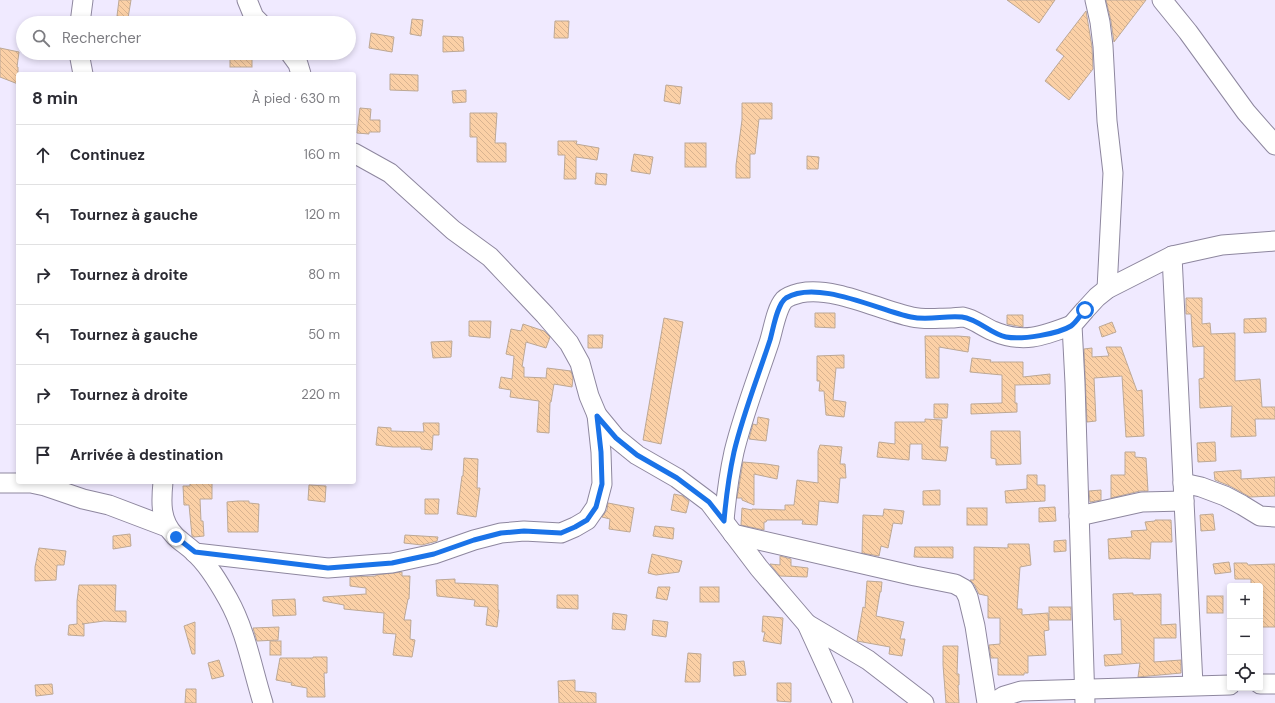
<!DOCTYPE html>
<html lang="fr">
<meta charset="utf-8">
<style>
:root{--surface:#fff;--page:#f7f7f7;--text:#2b2b33;--muted:#7c7c81;--line:#e1e1e2}
body{margin:0;font-family:"DM Sans",sans-serif;background:var(--page);color:var(--text)}
.controls{position:absolute;right:12px;bottom:12px;display:grid;overflow:hidden;border-radius:4px;box-shadow:0 2px 6px #0003}
.controls button{width:36px;height:36px;display:grid;place-items:center;padding:0;border:0;border-bottom:1px solid var(--line);background:var(--surface);color:var(--text);font:20px sans-serif}
.stop{position:absolute;width:12px;height:12px;margin:-9px;border:3px solid #1a73e8;border-radius:50%;background:#fff}
.stop.end{background:#1a73e8;border-color:#fff;box-shadow:0 1px 4px #0008}
.list{margin:0;padding:0;list-style:none}
h2{display:flex;justify-content:space-between;align-items:center;height:52px;margin:0;padding:0 16px;font-size:17px}
h2 small{font-size:13px;font-weight:400;color:var(--muted)}
.list li{display:grid;grid-template-columns:26px 1fr auto;gap:12px;align-items:center;box-sizing:border-box;height:60px;padding:0 16px;border-top:1px solid var(--line)}
.list b{display:block;font-size:15px;white-space:nowrap}
.list em{font-size:13px;font-style:normal;color:var(--muted)}
.icon{flex:none;width:22px;height:22px;fill:none;stroke:currentColor;stroke-width:2;stroke-linecap:round;stroke-linejoin:round}
.map{position:relative;flex:none;width:1275px;height:703px;overflow:hidden}
.search{position:absolute;background:var(--surface);box-shadow:0 2px 6px #0003;left:16px;top:16px;width:340px;height:44px;display:flex;align-items:center;gap:10px;box-sizing:border-box;padding:0 14px;border-radius:22px;color:var(--muted);font-size:15px}
.panel{position:absolute;background:var(--surface);box-shadow:0 2px 6px #0003;left:16px;top:72px;width:340px;height:412px;border-radius:4px}
.map>svg:first-child{display:block}
.building{fill:url(#building-back-hatch);stroke:#bda895}
.lines{fill:none;stroke-linecap:round;stroke-linejoin:round}
.minor-casing{stroke:#8e879f;stroke-width:21}
.minor{stroke:#fff;stroke-width:19}
.route{stroke:#1a73e8;stroke-width:5}
</style>
<div class="map">
<svg width="1275" height="703" viewBox="0 0 1275 703">
<defs>
<pattern id="building-back-hatch" width="6" height="6" patternUnits="userSpaceOnUse"><rect width="6" height="6" fill="#fbd0a6"/><path d="M-1 5l2 2M0 0l6 6M5-1l2 2" fill="none" stroke="#d8b390"/></pattern>
</defs>
<rect width="100%" height="100%" fill="#f0eaff"/>
<g class="building">
<polygon points="119,0 131,0 128,18 117,16"/>
<polygon points="1007,0 1055,0 1039,23"/>
<polygon points="1106,0 1146,0 1114,42 1111,21"/>
<polygon points="1086,11 1092,47 1093,69 1069,100 1045,81 1064,56 1056,50"/>
<polygon points="412,19 423,20 421,36 410,34"/>
<polygon points="555,21 569,21 568,38 554,38"/>
<polygon points="371,33 394,37 392,52 369,48"/>
<polygon points="443,36 463,37 464,51 443,52"/>
<polygon points="0,48 19,52 17,67 18,67 18,84 0,77"/>
<rect x="230" y="53" width="22" height="14"/>
<polygon points="390,74 418,75 418,91 390,90"/>
<polygon points="666,85 682,87 680,104 664,101"/>
<polygon points="466,90 466,102 453,103 452,91"/>
<polygon points="742,103 772,103 772,119 759,119 755,154 750,154 750,178 736,178 736,165 742,120"/>
<polygon points="360,108 371,109 370,120 380,120 380,132 369,132 369,134 357,133"/>
<polygon points="470,113 497,113 495,143 506,143 506,162 477,162 477,137 470,137"/>
<polygon points="558,141 577,141 576,144 599,148 597,160 576,157 576,179 564,179 565,155 558,155"/>
<rect x="685" y="143" width="21" height="24"/>
<polygon points="634,154 653,157 650,174 631,171"/>
<polygon points="807,156 819,157 818,169 807,169"/>
<polygon points="596,173 607,174 606,185 595,184"/>
<polygon points="1186,298 1202,298 1202,324 1210,323 1211,334 1235,333 1235,381 1260,379 1262,407 1275,407 1275,419 1255,419 1256,436 1231,437 1232,406 1200,408 1199,379 1204,378 1204,346 1193,347 1191,314 1186,314"/>
<polygon points="815,313 835,313 835,328 815,327"/>
<polygon points="1007,315 1023,315 1023,327 1007,324"/>
<polygon points="664,318 683,322 661,444 643,440"/>
<polygon points="1266,318 1266,332 1244,333 1244,319"/>
<polygon points="469,321 491,321 490,338 469,336"/>
<polygon points="1112,322 1116,332 1102,337 1099,327"/>
<polygon points="523,324 544,331 550,337 546,348 526,342 522,367 524,367 524,377 546,378 547,368 571,371 573,378 572,387 554,384 551,402 550,402 549,433 537,432 539,401 510,397 511,390 499,388 501,377 512,379 514,356 506,354 511,329 521,331"/>
<polygon points="588,335 603,335 602,348 588,348"/>
<polygon points="925,336 958,336 970,337 968,352 939,347 939,378 926,378"/>
<polygon points="452,341 451,357 433,358 431,342"/>
<polygon points="1106,347 1121,347 1137,391 1142,390 1144,436 1126,437 1122,376 1094,378 1096,421 1087,422 1084,349 1092,348 1092,357 1109,356"/>
<polygon points="844,355 844,368 836,368 833,400 846,402 844,417 826,415 824,391 819,391 820,381 817,381 817,356"/>
<polygon points="972,358 991,360 990,362 1023,362 1023,377 1050,374 1050,384 1015,385 1015,403 1017,403 1017,412 971,414 971,404 1002,403 1002,375 970,372"/>
<polygon points="934,404 948,404 947,418 934,418"/>
<polygon points="758,417 769,419 766,441 749,439 753,424 757,425"/>
<polygon points="925,419 942,420 940,447 948,447 946,461 922,459 922,444 910,444 909,460 877,457 879,442 895,444 895,422 925,422"/>
<polygon points="423,423 439,423 439,435 433,435 432,450 421,449 421,447 393,447 376,445 378,427 391,428 391,431 424,432"/>
<polygon points="991,431 1020,431 1021,464 996,465 996,459 991,458"/>
<polygon points="1215,442 1216,461 1198,462 1197,443"/>
<polygon points="820,445 842,447 840,464 845,464 846,478 840,478 838,503 819,501 817,525 802,524 803,520 767,520 766,522 764,522 764,530 741,525 742,508 752,510 752,509 785,510 785,505 794,505 797,480 818,483 818,451"/>
<polygon points="1125,452 1135,452 1135,457 1146,458 1148,491 1140,491 1111,498 1111,475 1125,475"/>
<polygon points="464,458 478,459 477,488 480,488 476,517 457,514 462,476 463,476"/>
<polygon points="743,462 766,464 779,466 777,479 754,474 754,505 742,500 742,498 737,498"/>
<polygon points="1241,470 1241,479 1275,477 1275,496 1250,497 1230,486 1215,480 1214,472"/>
<polygon points="1027,475 1037,475 1037,485 1045,485 1045,501 1006,503 1005,491 1027,489"/>
<polygon points="190,482 212,482 212,499 200,499 201,521 203,521 204,536 194,537 192,536 189,505 184,505 183,486 190,486"/>
<polygon points="309,485 326,486 325,502 308,500"/>
<polygon points="940,490 940,505 923,505 923,491"/>
<polygon points="1101,490 1101,500 1090,502 1089,491"/>
<polygon points="674,494 683,496 689,501 686,513 671,510"/>
<polygon points="425,499 439,499 438,514 425,514"/>
<polygon points="238,501 249,501 249,503 259,504 258,532 228,532 227,502"/>
<polygon points="608,503 634,508 630,532 609,529 610,519 602,517 607,510"/>
<polygon points="1055,507 1056,521 1039,522 1039,508"/>
<rect x="967" y="508" width="20" height="17"/>
<polygon points="884,509 904,511 902,524 893,523 888,548 881,546 879,556 862,553 863,515 883,516"/>
<polygon points="1213,514 1215,530 1201,531 1200,515"/>
<polygon points="1155,520 1171,520 1172,542 1151,542 1150,559 1124,558 1109,559 1108,539 1132,537 1131,531 1147,530 1145,522 1155,521"/>
<polygon points="655,526 674,528 673,539 653,536"/>
<polygon points="130,534 131,546 113,549 113,536"/>
<polygon points="405,535 438,537 437,541 422,545 404,543"/>
<polygon points="1066,540 1066,551 1054,552 1054,541"/>
<polygon points="1008,544 1029,544 1031,565 1020,567 1017,609 1022,609 1022,615 1048,613 1049,630 1044,631 1046,655 1028,656 1028,673 1024,673 1024,675 998,675 998,658 991,658 989,645 1000,644 1000,618 988,618 988,596 979,594 974,584 970,580 974,580 974,547 1008,548"/>
<polygon points="915,547 953,547 953,558 914,557"/>
<polygon points="39,548 66,551 64,565 57,565 56,580 35,581 35,567"/>
<polygon points="652,554 682,561 679,572 656,575 648,573"/>
<polygon points="780,556 791,559 791,566 808,568 807,577 780,576 770,564 780,565"/>
<polygon points="1229,562 1231,572 1215,574 1213,564"/>
<polygon points="1234,563 1247,563 1248,565 1275,564 1275,627 1260,627 1260,586 1251,586 1251,579 1235,579"/>
<polygon points="402,572 402,576 410,576 409,599 408,599 404,620 411,620 410,639 415,640 412,657 393,655 396,634 383,633 384,613 344,609 344,605 323,601 323,597 366,594 366,588 350,586 350,577 376,576 376,575"/>
<polygon points="455,579 455,583 498,585 498,610 499,610 497,627 486,625 488,607 474,606 475,600 437,596 436,580"/>
<polygon points="867,581 882,582 881,592 880,592 876,616 904,622 900,639 905,639 902,656 889,654 890,647 857,641 863,607 865,608"/>
<polygon points="79,585 116,585 115,611 126,611 126,622 104,621 82,624 84,624 84,636 68,635 69,625 77,624 77,601"/>
<polygon points="658,587 670,587 667,600 656,598"/>
<rect x="700" y="587" width="19" height="15"/>
<polygon points="1133,593 1133,595 1161,594 1161,625 1176,624 1176,638 1154,638 1154,662 1181,660 1181,673 1138,677 1140,663 1105,666 1104,655 1122,654 1121,619 1114,620 1113,594"/>
<polygon points="557,595 578,595 578,609 557,608"/>
<rect x="1207" y="596" width="16" height="17"/>
<polygon points="295,599 296,615 273,616 272,600"/>
<rect x="1049" y="607" width="22" height="13"/>
<polygon points="613,613 627,615 625,630 612,629"/>
<polygon points="763,616 783,618 781,644 763,641 765,632 762,632"/>
<polygon points="653,620 668,622 666,637 652,635"/>
<polygon points="195,622 195,654 192,654 184,626"/>
<polygon points="279,627 278,640 257,641 253,628"/>
<rect x="270" y="641" width="11" height="14"/>
<polygon points="943,646 958,646 957,674 959,674 959,685 958,685 959,703 946,703 943,665"/>
<polygon points="688,653 701,654 700,682 685,682"/>
<polygon points="313,657 327,657 327,673 324,673 325,697 307,697 307,688 291,685 292,683 276,680 280,658 313,658"/>
<polygon points="219,660 224,676 212,679 208,663"/>
<polygon points="744,661 746,675 734,676 733,662"/>
<polygon points="575,680 575,691 596,693 596,703 559,703 558,681"/>
<polygon points="777,683 791,683 791,702 777,701"/>
<polygon points="52,684 53,694 36,696 35,685"/>
<polygon points="186,689 196,689 196,703 185,703"/>
</g>
<g class="lines">
<g class="minor-casing">
<g id="minor">
<polyline points="247,0 254,17 260,23"/>
<polyline points="1095,0 1100,22 1103,46 1107,121 1113,173 1107,289"/>
<polyline points="1162,0 1188,32 1246,112 1275,145"/>
<polyline points="80,23 83,0"/>
<polyline points="79,53 83,74"/>
<polyline points="290,53 298,64 301,74"/>
<polyline points="354,153 390,173 453,230 490,257 545,315 569,343 580,363 589,396 597,415 616,438 637,455 677,478 709,502 759,568 807,624 843,703"/>
<polyline points="1172,256 1193,685"/>
<path d="M163,482C161,502 160,521 175,536C181,542 188,546 194,552C208,564 219,583 228,599C246,631 252,668 263,703"/>
<polyline points="0,483 31,483 45,486 83,499 109,505 167,527"/>
<polyline points="1183,483 1201,487 1225,496 1242,505 1260,516 1275,517"/>
<polyline points="1079,516 1142,502 1184,501"/>
<path d="M724,521C726,498 729,475 734,452C743,415 757,379 769,343C773,331 776,309 784,300C787,297 796,294 800,293C834,286 879,310 912,317C925,320 938,318 951,318C955,318 959,317 963,317C974,319 983,327 993,331C1023,344 1043,336 1072,325"/>
<polyline points="733,534 915,576 955,584 964,589 968,597 975,626 987,703"/>
<polyline points="195,553 328,568 392,563 434,554 474,540 501,533 524,531 561,533 575,527 587,520 596,507 602,484 601,452 597,415"/>
<polyline points="807,624 868,660 924,703"/>
<polyline points="1260,684 1275,684"/>
<polyline points="993,703 1004,696 1021,691 1230,685"/>
<polyline points="1085,703 1075,383 1072,325 1085,310 1097,297 1107,289 1172,256 1222,245 1275,241"/>
</g>
</g>
<use href="#minor" class="minor"/>
</g>
<g class="lines">
<path class="route" d="M176,537L195,552L328,568L392,563L434,554L474,540L501,533L524,531L561,533L575,527L587,520L596,507L602,484L601,452L597,416L616,438L637,455L677,478L709,502L724,521C726,498 729,475 734,452C743,414 758,377 770,340C773,330 777,304 786,298C817,279 878,310 911,317C929,321 945,315 962,317C978,319 991,334 1006,337C1022,340 1058,334 1071,326C1076,323 1081,314 1085,310"/>
</g>
</svg>
<div class="controls">
<button>+</button>
<button>−</button>
<button><svg class="icon" aria-label="locate" viewBox="0 0 24 24"><circle cx="12" cy="12" r="6"/><path d="M12 2v4M12 18v4M2 12h4M18 12h4"/></svg></button>
</div>
<div class="stop" style="left:1085px;top:310px"></div>
<div class="stop end" style="left:176px;top:537px"></div>
<div class="search"><svg class="icon" aria-label="search" viewBox="0 0 24 24"><circle cx="10" cy="10" r="6"/><path d="M15 15l6 6"/></svg>Rechercher</div>
<section class="panel">
<h2>8 min<small>À pied · 630 m</small></h2>
<ul class="list">
<li><svg class="icon" aria-label="ahead" viewBox="0 0 24 24"><path d="M12 20V5M6 11l6-6 6 6"/></svg><div><b>Continuez</b></div><em>160 m</em></li>
<li><svg class="icon" aria-label="left" viewBox="0 0 24 24"><path d="M17 20v-9H6M10 6l-5 5 5 5"/></svg><div><b>Tournez à gauche</b></div><em>120 m</em></li>
<li><svg class="icon" aria-label="right" viewBox="0 0 24 24"><path d="M7 20v-9h11M14 6l5 5-5 5"/></svg><div><b>Tournez à droite</b></div><em>80 m</em></li>
<li><svg class="icon" aria-label="left" viewBox="0 0 24 24"><path d="M17 20v-9H6M10 6l-5 5 5 5"/></svg><div><b>Tournez à gauche</b></div><em>50 m</em></li>
<li><svg class="icon" aria-label="right" viewBox="0 0 24 24"><path d="M7 20v-9h11M14 6l5 5-5 5"/></svg><div><b>Tournez à droite</b></div><em>220 m</em></li>
<li><svg class="icon" aria-label="arrive" viewBox="0 0 24 24"><path d="M6 21V4h12l-3 4 3 4H6"/></svg><div><b>Arrivée à destination</b></div></li>
</ul>
</section>
</div>
